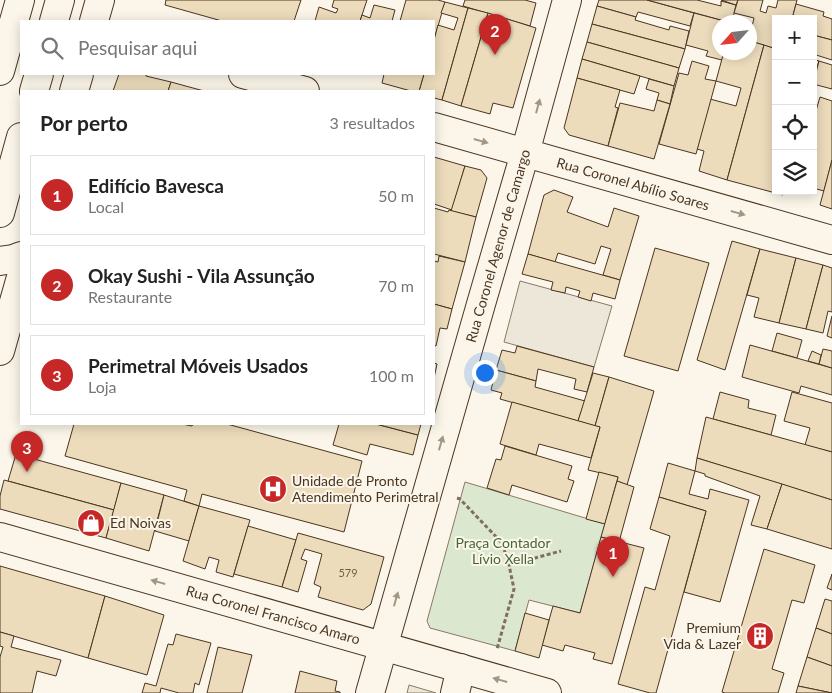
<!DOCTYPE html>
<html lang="pt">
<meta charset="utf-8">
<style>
:root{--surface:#fff;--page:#f6f6f6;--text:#222;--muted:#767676;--line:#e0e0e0;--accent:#c62828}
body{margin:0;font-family:Lato,sans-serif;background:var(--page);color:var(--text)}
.controls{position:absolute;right:15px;top:15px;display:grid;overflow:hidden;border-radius:0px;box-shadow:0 2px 12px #0003}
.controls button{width:45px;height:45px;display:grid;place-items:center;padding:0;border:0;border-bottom:1px solid var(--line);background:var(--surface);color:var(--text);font:25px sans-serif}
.compass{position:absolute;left:712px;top:15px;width:45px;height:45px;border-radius:50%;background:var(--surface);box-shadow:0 2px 12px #0003;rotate:243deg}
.you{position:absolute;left:484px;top:372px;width:18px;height:18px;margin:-12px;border:4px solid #fff;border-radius:50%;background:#1a73e8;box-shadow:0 0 0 8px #1a73e833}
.badge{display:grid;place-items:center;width:32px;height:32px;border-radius:50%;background:var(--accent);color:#fff;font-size:16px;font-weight:700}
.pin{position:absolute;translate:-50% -41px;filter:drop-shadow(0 1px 2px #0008)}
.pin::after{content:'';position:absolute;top:26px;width:18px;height:15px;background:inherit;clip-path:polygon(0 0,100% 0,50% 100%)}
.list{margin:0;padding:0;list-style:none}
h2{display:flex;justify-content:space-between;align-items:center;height:65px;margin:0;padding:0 20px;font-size:21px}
h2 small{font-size:16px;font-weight:400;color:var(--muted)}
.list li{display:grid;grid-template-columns:32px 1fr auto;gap:15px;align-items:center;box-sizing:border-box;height:80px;margin:0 10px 10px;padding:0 10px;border:1px solid var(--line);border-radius:0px}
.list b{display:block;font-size:19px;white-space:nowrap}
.list p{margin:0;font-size:16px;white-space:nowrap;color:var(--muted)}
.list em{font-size:16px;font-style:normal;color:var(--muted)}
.icon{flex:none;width:28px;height:28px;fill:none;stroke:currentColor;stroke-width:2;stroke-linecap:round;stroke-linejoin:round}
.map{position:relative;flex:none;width:832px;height:693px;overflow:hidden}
.search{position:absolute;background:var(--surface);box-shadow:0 2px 12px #0003;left:20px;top:20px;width:415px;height:55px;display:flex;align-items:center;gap:12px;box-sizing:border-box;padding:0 18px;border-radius:0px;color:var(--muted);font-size:19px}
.panel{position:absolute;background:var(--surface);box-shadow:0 2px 12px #0003;left:20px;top:90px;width:415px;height:335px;border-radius:0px}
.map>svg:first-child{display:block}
.green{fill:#dce7d0;stroke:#887966}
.parking{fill:#ede7d9;stroke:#887966}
.building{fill:#ecdcbc;stroke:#4a3520}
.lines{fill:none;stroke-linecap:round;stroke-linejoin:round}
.minor-casing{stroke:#4a3520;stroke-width:30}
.major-casing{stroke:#4a3520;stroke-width:30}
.highway-casing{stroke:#4a3520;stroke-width:30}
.path{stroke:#7f6f5c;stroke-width:3;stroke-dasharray:4 2.5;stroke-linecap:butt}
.minor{stroke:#fbf6e9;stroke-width:28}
.major{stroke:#fbf6e9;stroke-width:28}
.highway{stroke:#fbf6e9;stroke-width:28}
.oneway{fill:#a29684}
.labels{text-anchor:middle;stroke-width:4;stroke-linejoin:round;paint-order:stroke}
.number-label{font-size:11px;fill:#725f47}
.street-label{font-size:14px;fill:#4a3520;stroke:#fbf6e9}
.poi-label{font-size:14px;fill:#4a3520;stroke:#fbf6e9;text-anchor:start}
.park-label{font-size:14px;fill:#436837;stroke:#fbf6e9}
</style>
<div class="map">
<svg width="832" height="693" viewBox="0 0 832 693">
<rect width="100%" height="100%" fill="#fbf6e9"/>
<polygon class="green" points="465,482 605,524 580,613 529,600 515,651 430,628 427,621"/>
<g class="parking">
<polygon points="520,281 612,306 594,367 504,342"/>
<polygon points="409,685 436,693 407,693"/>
</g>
<g class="building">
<polygon points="166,0 301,0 294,21 222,21 165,5"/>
<polygon points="334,0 367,0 360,21 315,21 319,7 336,13 338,9 332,7"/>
<polygon points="406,0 438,0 445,2 434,40 434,21 400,21"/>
<polygon points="465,0 525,0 536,3 530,26 463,6"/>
<polygon points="599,0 647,0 694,13 690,26 638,12 636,17 597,6"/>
<polygon points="647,0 697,0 721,6 721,1 736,5 732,22 728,22"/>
<polygon points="721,0 738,0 736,5"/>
<polygon points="738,0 763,0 760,11 766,13 768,6 776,8 778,0 797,0 792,19 776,19 776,49 750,41 750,35 754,18 734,13"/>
<polygon points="445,2 468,8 442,100 434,98 434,91 419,91 424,74 434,74 434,40 438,25 454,30 458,18 441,13"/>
<polygon points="796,4 824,12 823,16 832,19 832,40 813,35 813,19 792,19"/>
<polygon points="374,5 395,10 392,21 360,21 362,15 370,18"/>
<polygon points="597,6 636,17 635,20 669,30 670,26 689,31 685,49 592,24"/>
<polygon points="468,8 488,13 461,106 442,100"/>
<polygon points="488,13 536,28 513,108 493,103 490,114 461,106"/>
<polygon points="694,13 728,22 720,22 720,52 724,52 722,60 706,56 708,51 686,45"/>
<polygon points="592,24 685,49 679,68 587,42"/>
<polygon points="813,35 832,40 832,60 813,54"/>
<polygon points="750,41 764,45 727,180 699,171 704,151 697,149 710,99 736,106 741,88 716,81 723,55 728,56 729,52 750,52"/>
<polygon points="587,42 679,68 674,86 582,59"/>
<polygon points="764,45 776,49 776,191 784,191 783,195 727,180"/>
<polygon points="582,59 640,76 634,94 577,78"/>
<polygon points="813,59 819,61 813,80"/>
<polygon points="692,61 709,66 705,79 716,81 696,154 659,144 679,73 688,75"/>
<polygon points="819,61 832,65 832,89 813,84"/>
<polygon points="119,74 146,74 146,76 171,82 168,91 113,91"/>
<polygon points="384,74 424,74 419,91 411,91 382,83"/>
<polygon points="577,78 620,90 615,107 618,108 608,146 569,135 564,128"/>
<polygon points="649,79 674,86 670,104 657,100 659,93 646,89"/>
<polygon points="171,82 204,91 168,91"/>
<polygon points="820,97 832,101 832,160 824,191 813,188 813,121"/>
<polygon points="657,100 670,104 654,159 608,146 620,103 654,111"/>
<polygon points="434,157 465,166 452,210 434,204"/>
<polygon points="832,160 832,209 820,205"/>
<polygon points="465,166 481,170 487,178 476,217 451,211"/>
<polygon points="554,190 573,197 567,212 608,227 614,208 639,216 620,280 603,275 611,249 601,246 595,264 558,253 555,262 528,254 544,195"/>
<polygon points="434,208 448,212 449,210 476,217 465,262 434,254"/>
<polygon points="732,241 760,249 725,370 697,360"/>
<polygon points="655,248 709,263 678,371 624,356"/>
<polygon points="760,249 796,258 779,323 754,317 759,298 747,295"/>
<polygon points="528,254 620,280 615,299 593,293 591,301 578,297 580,291 566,287 565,293 551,290 553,282 522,274"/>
<polygon points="439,256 465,262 452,309 434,304 434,261 438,262"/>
<polygon points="796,258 823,265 806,329 779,323"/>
<polygon points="823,265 832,268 832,312 828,311 823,333 806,329"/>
<polygon points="434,304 452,309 447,329 440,328 436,346 434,345"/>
<polygon points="832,316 832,338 827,336"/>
<polygon points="777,333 802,340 797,358 772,351"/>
<polygon points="750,345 832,368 832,395 801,386 799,393 742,377"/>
<polygon points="517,346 594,367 587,392 574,389 576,379 538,369 536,381 496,370 502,350 515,353"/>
<polygon points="823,349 832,351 832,368 819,364"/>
<polygon points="812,351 821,355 819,364 808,361"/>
<polygon points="434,363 437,364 434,378"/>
<polygon points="496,370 536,381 535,387 585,401 578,421 500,399 502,393 491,390"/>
<polygon points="593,373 609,377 595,426 578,421"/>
<polygon points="609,377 654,391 627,485 617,481 618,477 588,470 600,427 595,426"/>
<polygon points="720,392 749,400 748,408 776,415 771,435 713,419"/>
<polygon points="792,392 832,403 832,452 805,445 810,428 784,421"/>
<polygon points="512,402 600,427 591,458 539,444 536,455 500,444"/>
<polygon points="706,417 832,452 832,500 697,458"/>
<polygon points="74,424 182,424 192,426 193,424 227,424 362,461 344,532 202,494 199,506 184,501 187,490 65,456"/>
<polygon points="339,424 376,424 418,435 413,455 370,444 367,455 333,445"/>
<polygon points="376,424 421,424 418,435"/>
<polygon points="505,446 572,466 568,479 574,481 567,502 512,485 509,495 487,488 496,459 501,460"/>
<polygon points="16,454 121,483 114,510 8,481"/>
<polygon points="697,458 782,484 767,529 751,525 760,496 705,476 705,474 695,471"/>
<polygon points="668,463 695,471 689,494 708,499 710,489 749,500 720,602 684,592 706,511 659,497"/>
<polygon points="599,472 618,477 605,524 586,519"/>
<polygon points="4,480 114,510 106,538 0,509 0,496"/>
<polygon points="617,481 634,487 619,542 601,537"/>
<polygon points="121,483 164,495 149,551 106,538"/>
<polygon points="782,484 832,500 832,549 767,529"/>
<polygon points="164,495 199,506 189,541 155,531"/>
<polygon points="659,497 706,511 656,693 650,693 618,684 645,587 655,590 670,536 650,529"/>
<polygon points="199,506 250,520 233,577 216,572 219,560 209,557 205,569 183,561"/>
<polygon points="248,526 296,540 282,587 234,574"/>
<polygon points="298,533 384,557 371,604 363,610 318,597 321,587 314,584 322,554 305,549 301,559 307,561 298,592 282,587"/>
<polygon points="601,537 644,548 612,664 593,659 595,653 565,645 563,651 542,645 553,606 580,613"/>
<polygon points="764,549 815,565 804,603 792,600 772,669 784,673 778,693 725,693 722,692"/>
<polygon points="0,566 105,596 88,658 0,632"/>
<polygon points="832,574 832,590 827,588"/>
<polygon points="105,596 164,615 147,675 88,658"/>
<polygon points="825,599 832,601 832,634 816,628"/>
<polygon points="525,613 549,620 539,658 515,651"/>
<polygon points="816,628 832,634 832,666 807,657"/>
<polygon points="0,632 14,636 11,647 61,660 56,676 37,671 32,693 0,693 0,657 3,647 0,646"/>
<polygon points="176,634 211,643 199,685 195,683 193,693 179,693 161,688 160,693 142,693 145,683 156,686 168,644 173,645"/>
<polygon points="218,647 252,655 242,693 207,693"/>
<polygon points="807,657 832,666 832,693 798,686"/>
<polygon points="300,671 337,681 335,691 340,692 340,693 295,693"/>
<polygon points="798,686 832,693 796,693"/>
</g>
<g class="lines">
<g class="minor-casing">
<g id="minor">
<polyline points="243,74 305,91"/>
<polyline points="434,127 832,240"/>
<polyline points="0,537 547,693"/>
<polyline points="370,693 481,304 525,153 567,0"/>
<polyline points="455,693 461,668"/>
</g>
</g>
<g class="major-casing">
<g id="major">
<polyline points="94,21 100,0"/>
<polyline points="74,91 79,74"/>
<polyline points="0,261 13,259 21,256"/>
<polyline points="0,351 21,277"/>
</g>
</g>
<g class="highway-casing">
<g id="highway">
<polyline points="54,21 60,0"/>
<polyline points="0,71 20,0"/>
<polyline points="34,91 39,74"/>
<polyline points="0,213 21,137"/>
</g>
</g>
<g class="path">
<polyline points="457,498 460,499 502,543 509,565 514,589 497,649"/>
<polyline points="509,565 561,551"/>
</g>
<use href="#minor" class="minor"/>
<use href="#major" class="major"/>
<use href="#highway" class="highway"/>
</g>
<defs><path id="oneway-solid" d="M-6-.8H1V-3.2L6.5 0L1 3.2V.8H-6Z" transform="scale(1.25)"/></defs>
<g class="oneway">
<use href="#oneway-solid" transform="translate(538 106) rotate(-75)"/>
<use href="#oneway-solid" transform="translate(481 141) rotate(16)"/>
<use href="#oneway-solid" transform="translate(738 213) rotate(16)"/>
<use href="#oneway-solid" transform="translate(441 443) rotate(-74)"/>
<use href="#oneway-solid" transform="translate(158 582) rotate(-164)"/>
<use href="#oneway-solid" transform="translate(396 599) rotate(-74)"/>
<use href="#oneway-solid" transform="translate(500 680) rotate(-164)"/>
</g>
<defs>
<g id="hospital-disc" transform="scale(1.4375)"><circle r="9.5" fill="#c62828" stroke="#fbf6e9"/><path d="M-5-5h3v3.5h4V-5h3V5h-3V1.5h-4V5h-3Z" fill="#fff"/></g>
<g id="shop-disc" transform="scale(1.4375)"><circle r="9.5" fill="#c62828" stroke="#fbf6e9"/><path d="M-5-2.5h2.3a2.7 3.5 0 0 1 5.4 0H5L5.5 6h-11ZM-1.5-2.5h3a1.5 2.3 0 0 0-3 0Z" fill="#fff"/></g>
<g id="building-disc" transform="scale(1.4375)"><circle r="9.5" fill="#c62828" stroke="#fbf6e9"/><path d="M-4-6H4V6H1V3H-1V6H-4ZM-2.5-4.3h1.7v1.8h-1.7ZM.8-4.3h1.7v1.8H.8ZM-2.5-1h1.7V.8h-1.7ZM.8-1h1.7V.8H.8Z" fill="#fff"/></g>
</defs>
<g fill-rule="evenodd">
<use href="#hospital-disc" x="273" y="489"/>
<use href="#shop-disc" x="91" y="523"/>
<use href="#building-disc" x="760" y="636"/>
</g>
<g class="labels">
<g class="number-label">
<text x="348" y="577">579</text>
</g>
<g class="street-label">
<text transform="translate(633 184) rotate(16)" y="5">Rua Coronel Abílio Soares</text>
<text transform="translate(498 246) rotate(-74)" y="5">Rua Coronel Agenor de Camargo</text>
<text transform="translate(273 615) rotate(16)" y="5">Rua Coronel Francisco Amaro</text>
</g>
<g class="poi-label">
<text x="292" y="486">Unidade de Pronto<tspan x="292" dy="16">Atendimento Perimetral</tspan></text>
<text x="110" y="528">Ed Noivas</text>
<text x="741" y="633" text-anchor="end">Premium<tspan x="741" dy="16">Vida &amp; Lazer</tspan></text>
</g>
<g class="park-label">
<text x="503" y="548">Praça Contador<tspan x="503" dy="16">Lívio Xella</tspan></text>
</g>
</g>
</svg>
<div class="controls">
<button>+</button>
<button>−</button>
<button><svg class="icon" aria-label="locate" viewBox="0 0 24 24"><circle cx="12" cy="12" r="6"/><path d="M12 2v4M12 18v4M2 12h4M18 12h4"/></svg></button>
<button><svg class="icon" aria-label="layers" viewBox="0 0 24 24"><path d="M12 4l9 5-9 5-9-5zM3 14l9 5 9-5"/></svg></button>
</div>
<svg class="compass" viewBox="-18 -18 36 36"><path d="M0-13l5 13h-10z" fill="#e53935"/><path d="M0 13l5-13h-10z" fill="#767676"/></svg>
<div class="you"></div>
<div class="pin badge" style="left:613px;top:577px">1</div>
<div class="pin badge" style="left:495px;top:55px">2</div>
<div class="pin badge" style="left:27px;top:472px">3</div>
<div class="search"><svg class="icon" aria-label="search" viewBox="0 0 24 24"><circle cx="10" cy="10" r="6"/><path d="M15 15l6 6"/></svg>Pesquisar aqui</div>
<section class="panel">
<h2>Por perto<small>3 resultados</small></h2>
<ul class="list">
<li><span class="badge">1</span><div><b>Edifício Bavesca</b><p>Local</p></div><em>50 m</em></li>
<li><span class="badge">2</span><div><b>Okay Sushi - Vila Assunção</b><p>Restaurante</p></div><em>70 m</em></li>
<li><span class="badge">3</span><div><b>Perimetral Móveis Usados</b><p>Loja</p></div><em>100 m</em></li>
</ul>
</section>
</div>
